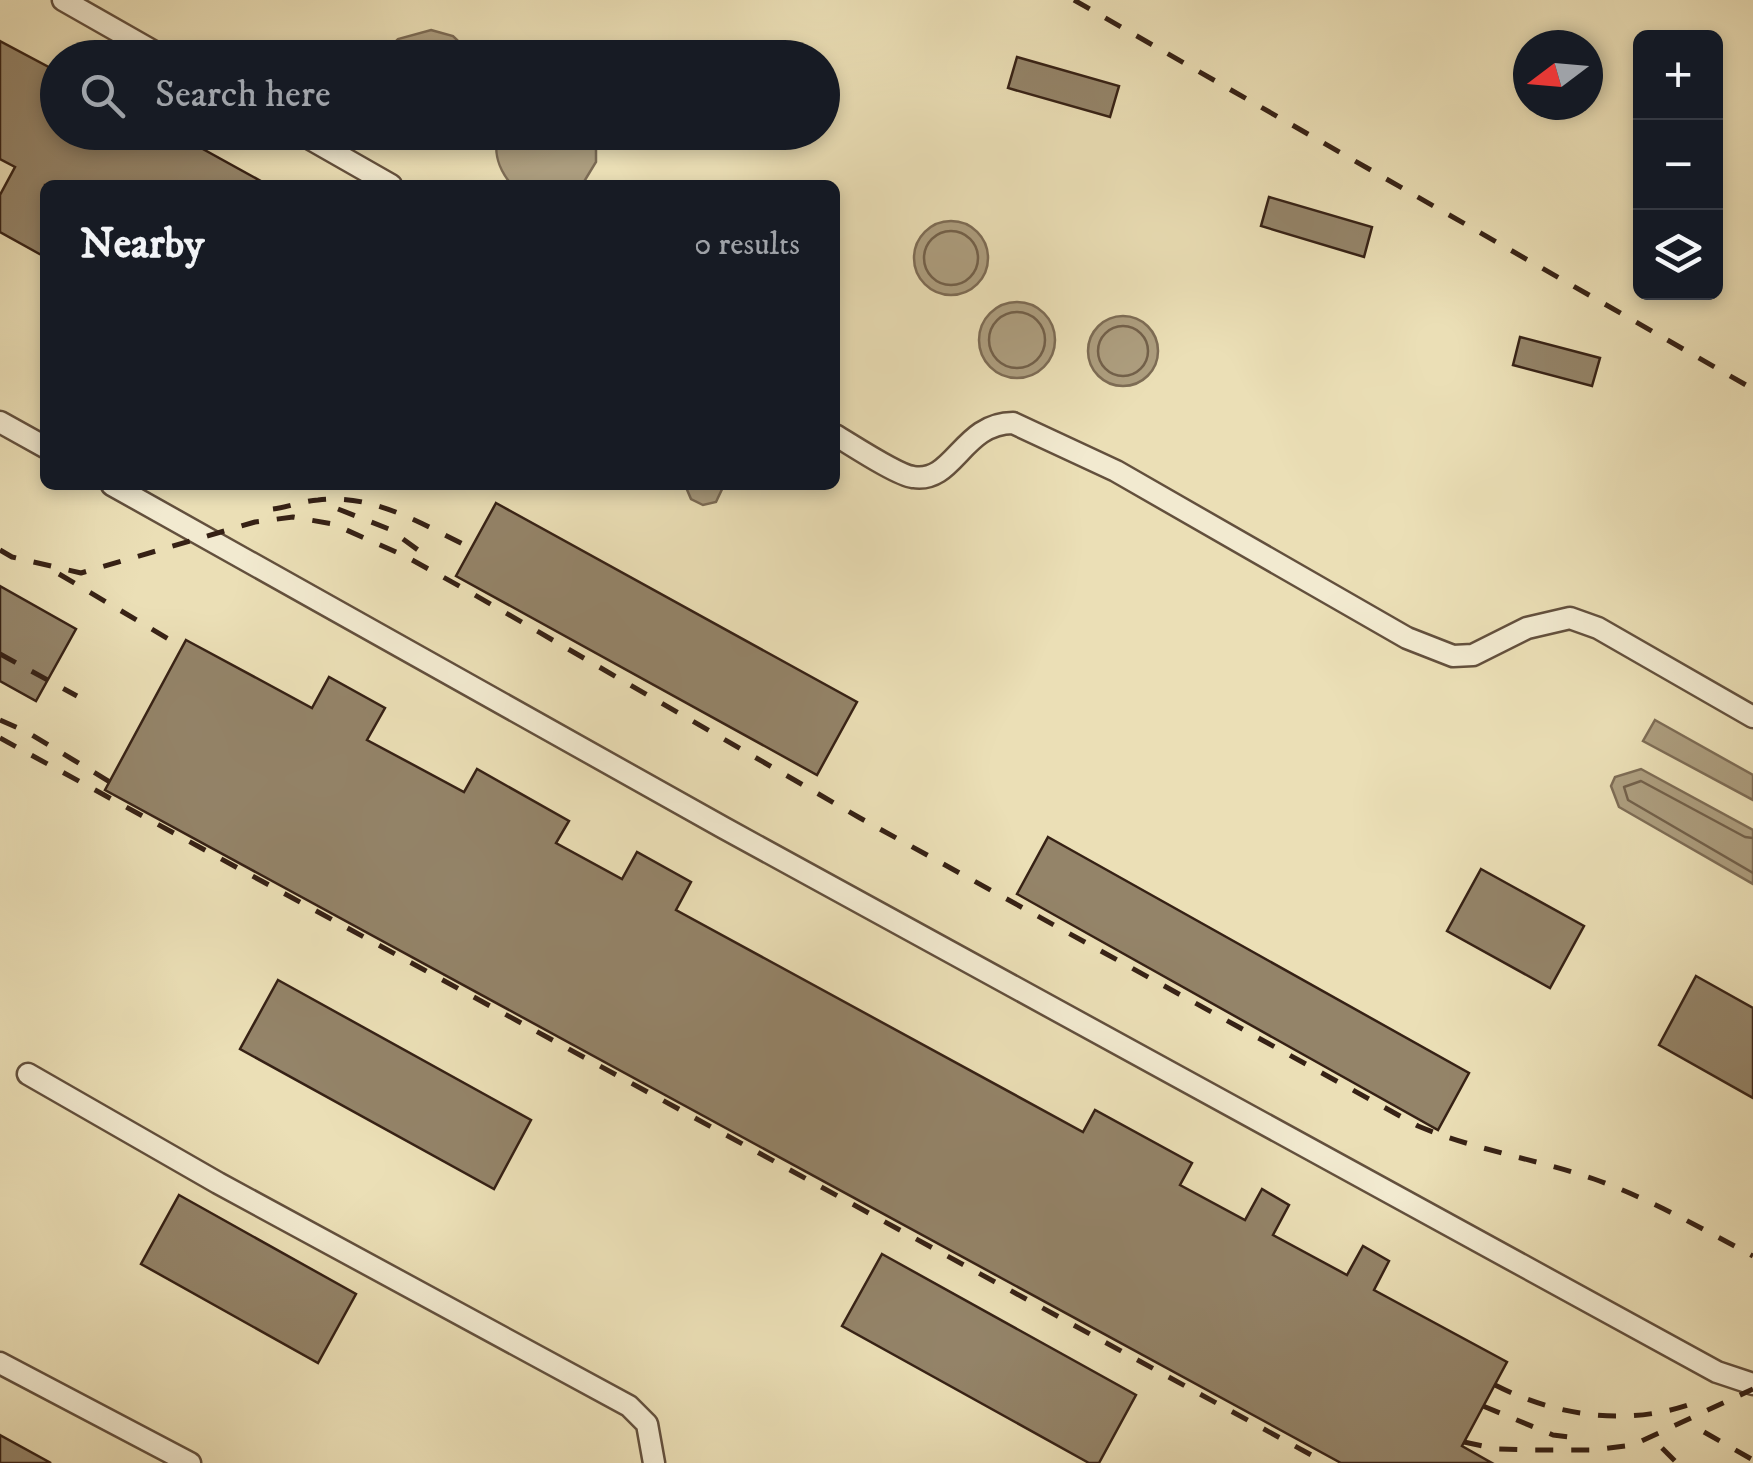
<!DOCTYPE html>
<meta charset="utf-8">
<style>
:root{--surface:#171b24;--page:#242831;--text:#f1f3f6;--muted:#9ea1a6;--line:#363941}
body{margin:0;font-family:"IM FELL DW Pica",serif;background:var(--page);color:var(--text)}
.controls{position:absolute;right:30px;top:30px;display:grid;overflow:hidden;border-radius:15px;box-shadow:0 5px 15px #0003}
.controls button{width:90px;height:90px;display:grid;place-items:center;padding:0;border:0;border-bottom:2px solid var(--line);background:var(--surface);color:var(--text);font:50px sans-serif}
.compass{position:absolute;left:1513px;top:30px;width:90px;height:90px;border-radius:50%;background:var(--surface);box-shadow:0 5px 15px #0003;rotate:254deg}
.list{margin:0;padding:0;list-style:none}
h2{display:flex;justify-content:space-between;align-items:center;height:130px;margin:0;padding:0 40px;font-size:42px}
h2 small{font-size:32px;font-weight:400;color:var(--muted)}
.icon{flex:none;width:55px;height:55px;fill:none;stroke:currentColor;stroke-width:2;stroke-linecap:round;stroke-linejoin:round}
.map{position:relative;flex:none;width:1753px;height:1463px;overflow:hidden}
.search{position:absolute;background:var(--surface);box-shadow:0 5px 15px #0003;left:40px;top:40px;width:800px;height:110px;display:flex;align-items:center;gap:25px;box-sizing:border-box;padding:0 35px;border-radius:55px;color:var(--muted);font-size:38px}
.panel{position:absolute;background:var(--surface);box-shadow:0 5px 15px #0003;left:40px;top:180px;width:800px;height:310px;border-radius:15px}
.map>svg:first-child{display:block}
.water{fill:#ad9e7f;stroke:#7d6c55;stroke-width:2.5}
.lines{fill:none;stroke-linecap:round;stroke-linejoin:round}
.shore{stroke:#72604a;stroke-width:2.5}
.building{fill:#948469;stroke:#362115;stroke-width:2.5}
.minor-casing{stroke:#63503d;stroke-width:25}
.minor{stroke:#f2ead0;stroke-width:20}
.rail{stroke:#362115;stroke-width:5;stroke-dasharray:18 18;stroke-linecap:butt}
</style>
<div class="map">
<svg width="1753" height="1463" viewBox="0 0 1753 1463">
<rect width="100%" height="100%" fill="#ebdfb6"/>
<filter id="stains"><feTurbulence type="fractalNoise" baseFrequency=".002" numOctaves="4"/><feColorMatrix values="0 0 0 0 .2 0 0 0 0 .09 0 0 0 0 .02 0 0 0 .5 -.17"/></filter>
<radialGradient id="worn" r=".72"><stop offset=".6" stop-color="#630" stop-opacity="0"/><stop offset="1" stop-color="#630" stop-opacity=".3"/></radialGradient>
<g class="water">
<polygon points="431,30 453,36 475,57 380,57 398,39"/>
<path d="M498,133H596V162L582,185H512C498,169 493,153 498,133Z"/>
<circle cx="951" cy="258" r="37"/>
<circle cx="1017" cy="340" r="38"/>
<circle cx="1123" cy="351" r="35"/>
<polygon points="685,485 724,485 716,502 703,505 691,499"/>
<polygon points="1655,720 1753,775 1753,800 1643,741"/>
<polygon points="1641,769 1753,830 1753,884 1619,807 1611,786 1615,777"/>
</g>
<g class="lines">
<g class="shore">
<circle cx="951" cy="258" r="27"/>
<circle cx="1017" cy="340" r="28"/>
<circle cx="1123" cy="351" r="25"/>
<polyline points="1753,838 1745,837 1641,781 1624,787 1628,800 1753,873"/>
</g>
</g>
<g class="building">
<polygon points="0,41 58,72 58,132 172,132 268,185 45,185 45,257 0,232 0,195 15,167 0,159"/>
<polygon points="1017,57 1119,86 1110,117 1008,88"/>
<polygon points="1269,197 1372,227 1364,257 1261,226"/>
<polygon points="1520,337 1600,358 1592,386 1513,365"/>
<polygon points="496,503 857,702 817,775 456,576"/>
<polygon points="0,586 76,629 36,701 0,681"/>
<polygon points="186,640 312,708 329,677 385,708 367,740 464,792 477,769 569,821 556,843 622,879 637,852 691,882 676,910 1083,1132 1095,1110 1192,1163 1180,1185 1245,1220 1262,1189 1289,1205 1273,1235 1347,1275 1363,1246 1389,1261 1374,1290 1507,1362 1462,1446 1492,1463 1341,1463 105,790"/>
<polygon points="1048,837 1469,1073 1438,1130 1017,894"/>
<polygon points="1481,869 1584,926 1550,988 1447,931"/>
<polygon points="1696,976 1753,1008 1753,1098 1659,1045"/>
<polygon points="278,980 531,1120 494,1189 240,1049"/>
<polygon points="179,1195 356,1294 318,1363 141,1264"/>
<polygon points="882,1254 1136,1395 1099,1463 1089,1463 842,1326"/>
<polygon points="0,1435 51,1463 0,1463"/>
</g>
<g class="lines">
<g class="minor-casing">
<g id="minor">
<polyline points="63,0 165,58"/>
<polyline points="298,132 391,185"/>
<polyline points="0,422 45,447"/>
<path d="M835,435C852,445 897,475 913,477C954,484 962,423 1013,423L1116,471L1407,638L1453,656L1473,655L1527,628L1570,618L1598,628L1753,717"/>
<polyline points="112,485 724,828 1717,1372 1753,1384"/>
<polyline points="28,1074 218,1183 629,1406 647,1424 654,1463"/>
<polyline points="0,1363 190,1463"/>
</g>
</g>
<use href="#minor" class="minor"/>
<g class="rail">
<polyline points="1074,0 1753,389"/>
<path d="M273,509C288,507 303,501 318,500C374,493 423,525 471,548"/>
<polyline points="338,509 389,529 425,555"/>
<path d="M0,550L12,557L81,573L255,522L293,517L333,524L405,556L461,587L860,818L1418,1126C1475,1150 1536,1159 1594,1179C1650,1199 1701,1228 1753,1256"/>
<polyline points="59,574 182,647"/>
<polyline points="0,654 77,696"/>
<polyline points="0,720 27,732 110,782"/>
<polyline points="0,738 1326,1463"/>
<path d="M1495,1385C1558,1417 1630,1427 1697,1402"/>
<polyline points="1483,1406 1553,1435 1577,1438"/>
<polyline points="1704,1432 1753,1460"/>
<polyline points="1464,1442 1497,1449 1531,1450 1593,1450 1633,1445 1753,1389"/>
<polyline points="1662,1448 1677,1463"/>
</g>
</g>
<rect width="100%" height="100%" filter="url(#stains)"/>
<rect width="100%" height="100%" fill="url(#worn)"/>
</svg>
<div class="controls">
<button>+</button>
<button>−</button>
<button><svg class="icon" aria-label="layers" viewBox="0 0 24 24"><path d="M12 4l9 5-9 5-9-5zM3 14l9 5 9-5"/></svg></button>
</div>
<svg class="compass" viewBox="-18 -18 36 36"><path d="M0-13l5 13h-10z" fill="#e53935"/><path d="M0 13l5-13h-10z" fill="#9ea1a6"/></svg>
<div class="search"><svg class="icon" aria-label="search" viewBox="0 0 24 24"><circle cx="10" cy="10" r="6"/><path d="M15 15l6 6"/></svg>Search here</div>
<section class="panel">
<h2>Nearby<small>0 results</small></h2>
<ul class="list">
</ul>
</section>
</div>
